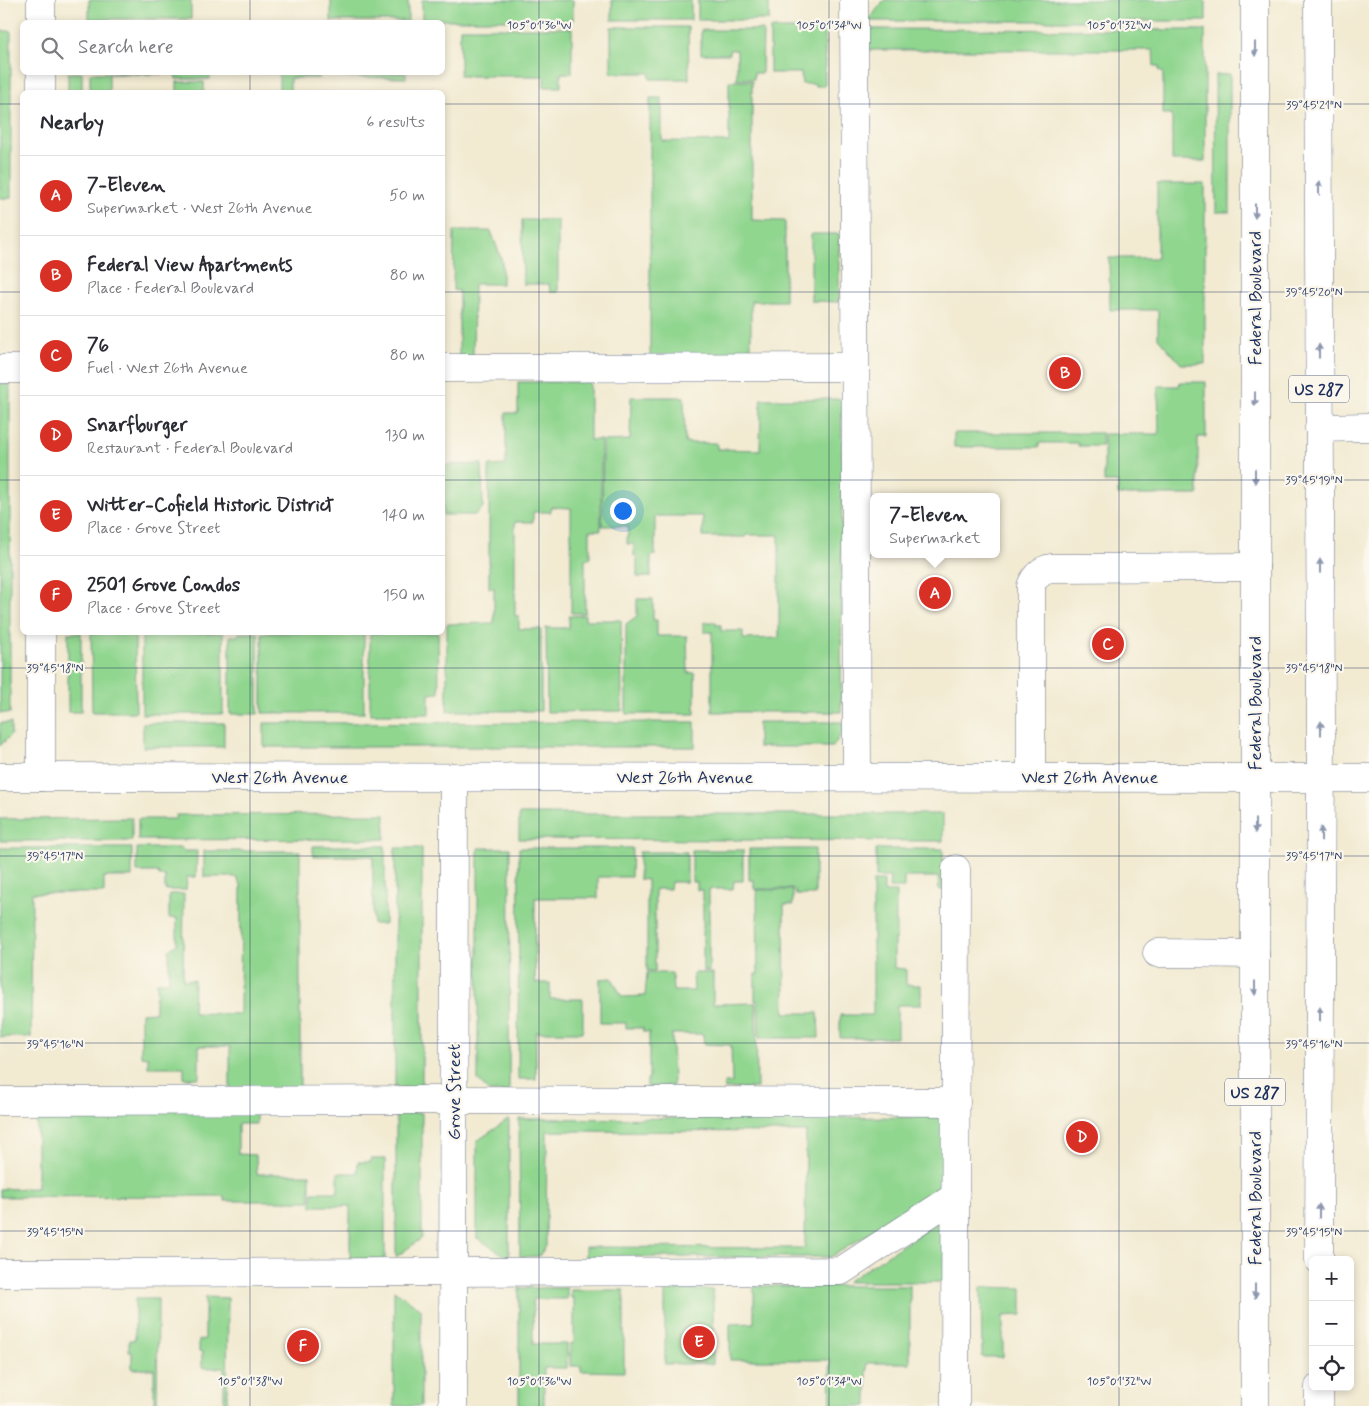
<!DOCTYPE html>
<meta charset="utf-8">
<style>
:root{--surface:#fff;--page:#f7f7f7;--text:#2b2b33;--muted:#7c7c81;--line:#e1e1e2;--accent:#d93025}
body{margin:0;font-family:Mynerve,sans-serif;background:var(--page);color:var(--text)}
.controls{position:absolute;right:15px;bottom:15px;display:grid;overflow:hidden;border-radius:8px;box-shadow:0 2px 8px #0003}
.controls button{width:45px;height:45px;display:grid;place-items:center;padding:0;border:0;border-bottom:1px solid var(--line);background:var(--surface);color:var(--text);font:25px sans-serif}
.you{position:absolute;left:622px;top:510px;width:18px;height:18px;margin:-12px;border:4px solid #fff;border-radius:50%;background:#1a73e8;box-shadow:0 0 0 8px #1a73e833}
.badge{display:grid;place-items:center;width:32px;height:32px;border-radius:50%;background:var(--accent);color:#fff;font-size:16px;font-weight:700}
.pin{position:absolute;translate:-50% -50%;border:2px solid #fff;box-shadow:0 1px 5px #0006}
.popup{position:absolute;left:870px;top:493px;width:130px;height:65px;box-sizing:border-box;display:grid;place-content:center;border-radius:8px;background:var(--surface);filter:drop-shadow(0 1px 4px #0005);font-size:16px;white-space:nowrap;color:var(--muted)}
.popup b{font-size:19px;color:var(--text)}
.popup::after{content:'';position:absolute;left:50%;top:100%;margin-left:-10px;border:10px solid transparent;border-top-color:var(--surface)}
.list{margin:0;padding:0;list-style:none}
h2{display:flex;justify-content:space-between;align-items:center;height:65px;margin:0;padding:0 20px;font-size:21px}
h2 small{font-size:16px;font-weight:400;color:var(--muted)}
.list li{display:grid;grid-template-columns:32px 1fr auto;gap:15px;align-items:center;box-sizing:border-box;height:80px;padding:0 20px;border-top:1px solid var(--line)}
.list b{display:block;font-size:19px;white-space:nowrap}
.list p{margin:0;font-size:16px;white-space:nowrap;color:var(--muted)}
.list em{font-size:16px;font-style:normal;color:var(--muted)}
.icon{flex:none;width:28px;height:28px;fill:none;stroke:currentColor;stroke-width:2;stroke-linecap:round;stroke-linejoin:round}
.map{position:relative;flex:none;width:1369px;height:1406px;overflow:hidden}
.search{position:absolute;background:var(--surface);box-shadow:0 2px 8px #0003;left:20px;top:20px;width:425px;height:55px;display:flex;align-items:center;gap:12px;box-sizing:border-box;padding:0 18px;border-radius:8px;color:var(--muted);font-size:19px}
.panel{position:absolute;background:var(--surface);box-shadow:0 2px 8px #0003;left:20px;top:90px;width:425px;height:545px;border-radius:8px}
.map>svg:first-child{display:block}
.green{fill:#90d68f;stroke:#568276}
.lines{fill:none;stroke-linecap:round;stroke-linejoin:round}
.minor-casing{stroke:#667086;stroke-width:29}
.major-casing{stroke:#667086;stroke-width:29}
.minor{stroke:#fff;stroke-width:28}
.major{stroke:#fff;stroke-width:28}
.oneway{fill:#8d97ae}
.ticks{fill:none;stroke:#1b2f5e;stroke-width:1;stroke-opacity:0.45}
.labels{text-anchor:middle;stroke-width:4.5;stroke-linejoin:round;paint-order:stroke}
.shield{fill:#fbf7ec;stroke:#5e6b89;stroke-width:1}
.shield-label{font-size:16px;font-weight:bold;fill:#1b2f5e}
.street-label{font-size:18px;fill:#1b2f5e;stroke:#fbf7ec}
.ticks-label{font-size:12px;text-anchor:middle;fill:#1b2f5e;stroke:#fbf7ec;stroke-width:4.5;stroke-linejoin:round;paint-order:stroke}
</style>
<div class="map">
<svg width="1369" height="1406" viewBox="0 0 1369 1406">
<rect width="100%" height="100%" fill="#fbf7ec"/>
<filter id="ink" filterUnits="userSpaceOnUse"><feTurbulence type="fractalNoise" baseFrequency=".02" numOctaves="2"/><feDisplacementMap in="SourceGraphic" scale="10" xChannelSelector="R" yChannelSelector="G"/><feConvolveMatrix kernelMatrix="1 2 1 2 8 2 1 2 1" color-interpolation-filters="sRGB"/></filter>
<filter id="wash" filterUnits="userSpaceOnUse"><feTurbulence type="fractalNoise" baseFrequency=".0096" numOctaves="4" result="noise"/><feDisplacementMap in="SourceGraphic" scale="20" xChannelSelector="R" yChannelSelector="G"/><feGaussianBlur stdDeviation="1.12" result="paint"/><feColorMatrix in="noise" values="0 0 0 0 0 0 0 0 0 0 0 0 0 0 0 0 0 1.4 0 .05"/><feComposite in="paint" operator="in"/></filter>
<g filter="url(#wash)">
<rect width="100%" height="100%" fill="#f2ead1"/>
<g class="green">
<rect x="89" y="0" width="102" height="19"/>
<rect x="331" y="0" width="77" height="21"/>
<rect x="422" y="0" width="151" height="20"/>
<rect x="612" y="0" width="79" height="20"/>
<rect x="698" y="0" width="71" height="20"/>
<polygon points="884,0 1203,0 1206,2 1206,21 868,21"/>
<polygon points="611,27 688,27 689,79 650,79 650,73 611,73"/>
<polygon points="460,28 572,28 572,73 561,73 561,87 544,87 544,76 460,76"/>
<polygon points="770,29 825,29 825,86 815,86 815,84 802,84 801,73 770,73"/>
<polygon points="868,29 1205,30 1205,161 1172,161 1172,114 1163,114 1163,72 1159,71 1159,66 1154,66 1153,50 868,50"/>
<polygon points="701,30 763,30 762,73 754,73 754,79 737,79 737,50 729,50 729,54 701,54"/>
<rect x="0" y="31" width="11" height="167"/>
<rect x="68" y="73" width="14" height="19"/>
<polygon points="90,73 210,73 210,79 176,79 175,74 109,74 109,92 90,92"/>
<polygon points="258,73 319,73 319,78 290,78 290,92 279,92 279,73"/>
<polygon points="340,73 406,73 406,78 340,77"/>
<polygon points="1230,74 1230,212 1216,212 1215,75"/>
<polygon points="729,81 752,81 752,220 785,221 785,301 751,301 751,357 650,357 650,98 662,98 662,141 729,142"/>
<rect x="177" y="82" width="27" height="10"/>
<polygon points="1157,184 1205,184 1205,364 1181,364 1158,338 1158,310 1110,310 1109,258 1157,258"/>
<polygon points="522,220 558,220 558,292 550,292 549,284 523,284"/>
<polygon points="454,231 491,231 502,261 502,284 474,284 473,357 459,357 459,291 453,290"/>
<polygon points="811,234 839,234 839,302 811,301"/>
<polygon points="518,382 590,382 590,440 601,440 601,530 590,530 590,559 585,559 585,613 571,613 571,508 551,507 551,512 533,512 533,522 515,522 515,616 519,616 519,629 541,629 541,711 447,711 447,624 494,623 494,588 489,588 489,466 506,465 506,413 518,413"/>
<polygon points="1180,382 1206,382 1206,437 1198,437 1198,495 1118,495 1118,482 1104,482 1104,434 1159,434 1158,386 1179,386"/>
<rect x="0" y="384" width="10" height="329"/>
<polygon points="631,397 684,397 685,443 717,443 717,449 760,450 761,399 842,399 841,712 712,712 712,632 704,632 704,622 716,622 716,625 721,625 721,631 743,631 743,639 779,638 779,535 746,535 745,537 703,537 703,516 655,516 655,555 651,556 651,577 637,577 637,556 634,556 634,544 627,544 628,526 602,526 603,441 630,440"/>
<polygon points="954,433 1102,433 1102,446 1078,446 1078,443 1039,443 1039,447 954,447"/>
<polygon points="482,464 483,507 476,515 443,515 443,465"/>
<polygon points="637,599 653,599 653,620 657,620 657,636 687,636 688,673 695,673 695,714 626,714 626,624 637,616"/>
<polygon points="585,615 585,620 621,620 622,711 547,712 546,628 569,628 569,616"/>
<rect x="68" y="633" width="13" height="79"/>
<polygon points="91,633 135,633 136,712 92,712"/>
<rect x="142" y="633" width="81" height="81"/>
<polygon points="239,633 258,633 258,714 230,714 230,636 238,636"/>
<rect x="262" y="633" width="102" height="80"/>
<polygon points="370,633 438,633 439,693 429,694 429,714 370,714"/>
<polygon points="695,722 695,747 264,747 264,723"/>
<polygon points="758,722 843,722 843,731 833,747 758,747"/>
<polygon points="0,723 11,723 11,735 0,746"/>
<rect x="143" y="723" width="81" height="24"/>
<polygon points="385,814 385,839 138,840 138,819 176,819 176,815"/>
<polygon points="519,814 943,814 943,841 519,839"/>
<polygon points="132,818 132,841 0,841 0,819"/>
<polygon points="313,846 385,846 385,924 373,924 373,856 313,856"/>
<polygon points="0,848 132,848 132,877 104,877 104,893 32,893 31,1037 0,1037"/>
<polygon points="137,848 182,848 183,851 197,851 196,877 187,877 186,890 165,890 165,876 159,876 158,872 137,872"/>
<polygon points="395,848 422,848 422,1083 418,1088 395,1088"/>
<polygon points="478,848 510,848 509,1092 489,1092 478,1080"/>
<polygon points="519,848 632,848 631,877 598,877 598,898 535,898 535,983 550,983 550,999 583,999 583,1032 536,1032 536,1079 518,1079"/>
<polygon points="749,849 815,849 815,895 796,895 795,889 754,889 754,880 749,880"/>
<polygon points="876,849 943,849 943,890 939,890 938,877 904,877 904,888 889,888 890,877 876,877"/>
<polygon points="692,850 743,850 743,881 734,881 733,889 709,889 709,971 703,971 703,890 697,890 697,882 692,882"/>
<polygon points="204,851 300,851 300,1090 230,1090 230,1046 199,1046 199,1078 184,1078 184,1067 148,1067 148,1057 141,1056 141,1013 155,1012 155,997 157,997 157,982 169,982 169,950 177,944 177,918 169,918 169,894 184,894 183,980 194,980 193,1013 240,1014 241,885 236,877 204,877"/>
<polygon points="639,852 687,852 687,882 671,882 670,889 655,889 655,971 647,971 647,880 639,879"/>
<polygon points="873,881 884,881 884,892 896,892 896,939 894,939 894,968 906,969 906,985 921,985 921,1005 897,1005 897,1038 840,1038 840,1015 873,1015"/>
<polygon points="757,890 793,890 793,905 784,905 785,1013 818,1013 819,1038 759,1038 758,1001 755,1001 755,974 758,974"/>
<polygon points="647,973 672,973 673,991 694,991 693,973 713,973 713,1004 756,1003 757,1088 724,1089 724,1083 732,1083 731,1045 704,1044 703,1034 672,1034 673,1086 647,1087 647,1079 649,1079 649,1032 643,1032 643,1028 626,1028 626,1023 600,1023 600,979 612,978 622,997 645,996"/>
<polygon points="256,1107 256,1124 238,1124 238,1154 256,1155 257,1174 310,1174 310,1201 225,1201 224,1196 0,1197 0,1189 37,1188 37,1109"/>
<polygon points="396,1113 422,1113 422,1238 396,1257"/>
<polygon points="945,1117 946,1186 831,1257 585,1257 585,1247 805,1248 806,1132 547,1131 546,1246 539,1256 520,1257 519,1119"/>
<polygon points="509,1119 509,1258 477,1238 477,1141"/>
<polygon points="371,1159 385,1159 385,1259 350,1259 350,1206 312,1206 312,1192 338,1192 338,1173 357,1173 358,1162 371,1162"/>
<polygon points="946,1217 946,1282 846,1282"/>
<polygon points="754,1286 910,1286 910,1363 867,1363 867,1406 831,1406 830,1360 730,1360 730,1324 754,1323"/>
<polygon points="981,1287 1022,1288 1022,1315 1003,1316 1003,1357 982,1357"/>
<polygon points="519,1288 567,1288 567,1299 533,1299 533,1344 567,1344 567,1368 544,1368 544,1406 519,1406"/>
<polygon points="394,1290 421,1309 421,1406 394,1406"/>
<polygon points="571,1290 624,1290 624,1372 581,1371 581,1366 570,1366 570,1344 574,1343 574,1298 571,1298"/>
<rect x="665" y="1290" width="48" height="74"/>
<polygon points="205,1297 228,1298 227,1406 224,1406 224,1368 202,1368 202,1352 199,1351 199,1340 205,1339"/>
<polygon points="135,1299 158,1299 157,1406 154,1406 154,1369 132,1369 132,1352 129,1352 129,1340 135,1340"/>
</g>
</g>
<g filter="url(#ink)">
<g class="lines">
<g class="minor-casing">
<g id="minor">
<polyline points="41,0 41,22"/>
<polyline points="854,0 857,777"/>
<polyline points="41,72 41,92"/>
<polyline points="442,368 855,367"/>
<polyline points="0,369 22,369"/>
<polyline points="1319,428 1369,427"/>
<polyline points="41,632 41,777"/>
<polyline points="0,777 1369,778"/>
<path d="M1031,777V586C1035,576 1040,570 1051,568L1255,567"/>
<polyline points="1157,953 1255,954"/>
<polyline points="0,1101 454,1100 956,1102"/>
<polyline points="0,1273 841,1271 956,1196"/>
<polyline points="453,1406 454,777"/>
<polyline points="955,1406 956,869"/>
</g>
</g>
<g class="major-casing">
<g id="major">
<polyline points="1255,0 1255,1406"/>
<polyline points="1318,0 1321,726 1319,1260"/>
<polyline points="1319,1406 1319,1387"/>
</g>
</g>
<use href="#minor" class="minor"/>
<use href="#major" class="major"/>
</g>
<defs><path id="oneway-solid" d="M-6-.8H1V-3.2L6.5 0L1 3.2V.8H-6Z" transform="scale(1.25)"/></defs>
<g class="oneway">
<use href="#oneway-solid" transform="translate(1255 49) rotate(90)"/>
<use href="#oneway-solid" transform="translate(1319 188) rotate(-90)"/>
<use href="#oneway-solid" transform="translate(1255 211) rotate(90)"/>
<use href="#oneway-solid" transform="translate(1319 351) rotate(-90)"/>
<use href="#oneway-solid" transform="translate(1255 399) rotate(90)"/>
<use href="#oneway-solid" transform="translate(1255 476) rotate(90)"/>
<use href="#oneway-solid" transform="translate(1320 566) rotate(-90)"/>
<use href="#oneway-solid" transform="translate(1321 728) rotate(-90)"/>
<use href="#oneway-solid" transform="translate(1255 826) rotate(90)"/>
<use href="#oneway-solid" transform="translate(1321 834) rotate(-90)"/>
<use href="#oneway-solid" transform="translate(1255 988) rotate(90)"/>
<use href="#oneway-solid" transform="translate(1320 1014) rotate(-90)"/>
<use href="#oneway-solid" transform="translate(1319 1211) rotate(-90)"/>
<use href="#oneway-solid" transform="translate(1255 1291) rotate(90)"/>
</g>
</g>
<path class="ticks" d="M250,0V22M539,0V1406M829,0V1406M1119,0V1406M250,72V92M0,104H22M442,104H1369M0,292H22M442,292H1369M0,480H22M442,480H1369M250,632V1406M0,668H1369M0,856H1369M0,1043H1369M0,1231H1369"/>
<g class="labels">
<g class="shield">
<rect x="1289" y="375.5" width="60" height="27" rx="4"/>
<rect x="1225" y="1078.5" width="60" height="27" rx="4"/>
</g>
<g class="shield-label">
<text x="1319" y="395">US 287</text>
<text x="1255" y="1098">US 287</text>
</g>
<g class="street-label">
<text transform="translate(1255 298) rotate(-90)" y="6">Federal Boulevard</text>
<text transform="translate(1255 703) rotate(-90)" y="6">Federal Boulevard</text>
<text x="280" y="783">West 26th Avenue</text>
<text x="685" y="783">West 26th Avenue</text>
<text x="1090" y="783">West 26th Avenue</text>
<text transform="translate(454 1092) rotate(-90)" y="6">Grove Street</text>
<text transform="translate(1255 1198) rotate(-90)" y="6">Federal Boulevard</text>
</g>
</g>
<g class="ticks-label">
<text x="539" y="29">105°01'36"W</text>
<text x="829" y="29">105°01'34"W</text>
<text x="1119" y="29">105°01'32"W</text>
<text x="1314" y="109">39°45'21"N</text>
<text x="1314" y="296">39°45'20"N</text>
<text x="1314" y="484">39°45'19"N</text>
<text x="55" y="672">39°45'18"N</text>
<text x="1314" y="672">39°45'18"N</text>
<text x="55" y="860">39°45'17"N</text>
<text x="1314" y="860">39°45'17"N</text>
<text x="55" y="1048">39°45'16"N</text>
<text x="1314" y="1048">39°45'16"N</text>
<text x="55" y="1236">39°45'15"N</text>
<text x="1314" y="1236">39°45'15"N</text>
<text x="250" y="1385">105°01'38"W</text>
<text x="539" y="1385">105°01'36"W</text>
<text x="829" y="1385">105°01'34"W</text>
<text x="1119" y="1385">105°01'32"W</text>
</g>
</svg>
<div class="controls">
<button>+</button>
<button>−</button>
<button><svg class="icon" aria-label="locate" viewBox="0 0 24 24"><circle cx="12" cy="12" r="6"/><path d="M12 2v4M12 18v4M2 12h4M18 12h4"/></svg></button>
</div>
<div class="you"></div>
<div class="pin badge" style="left:935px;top:593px">A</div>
<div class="popup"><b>7-Eleven</b>Supermarket</div>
<div class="pin badge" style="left:1065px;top:373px">B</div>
<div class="pin badge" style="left:1108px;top:644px">C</div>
<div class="pin badge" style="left:1082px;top:1137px">D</div>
<div class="pin badge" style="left:699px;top:1342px">E</div>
<div class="pin badge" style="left:303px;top:1346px">F</div>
<div class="search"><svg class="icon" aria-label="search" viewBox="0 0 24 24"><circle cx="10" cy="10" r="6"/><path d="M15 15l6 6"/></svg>Search here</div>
<section class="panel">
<h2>Nearby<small>6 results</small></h2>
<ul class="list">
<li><span class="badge">A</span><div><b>7-Eleven</b><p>Supermarket · West 26th Avenue</p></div><em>50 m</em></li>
<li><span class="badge">B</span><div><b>Federal View Apartments</b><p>Place · Federal Boulevard</p></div><em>80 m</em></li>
<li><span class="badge">C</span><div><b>76</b><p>Fuel · West 26th Avenue</p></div><em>80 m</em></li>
<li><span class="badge">D</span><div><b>Snarfburger</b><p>Restaurant · Federal Boulevard</p></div><em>130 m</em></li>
<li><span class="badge">E</span><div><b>Witter-Cofield Historic District</b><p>Place · Grove Street</p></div><em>140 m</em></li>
<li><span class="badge">F</span><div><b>2501 Grove Condos</b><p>Place · Grove Street</p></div><em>150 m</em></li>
</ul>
</section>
</div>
